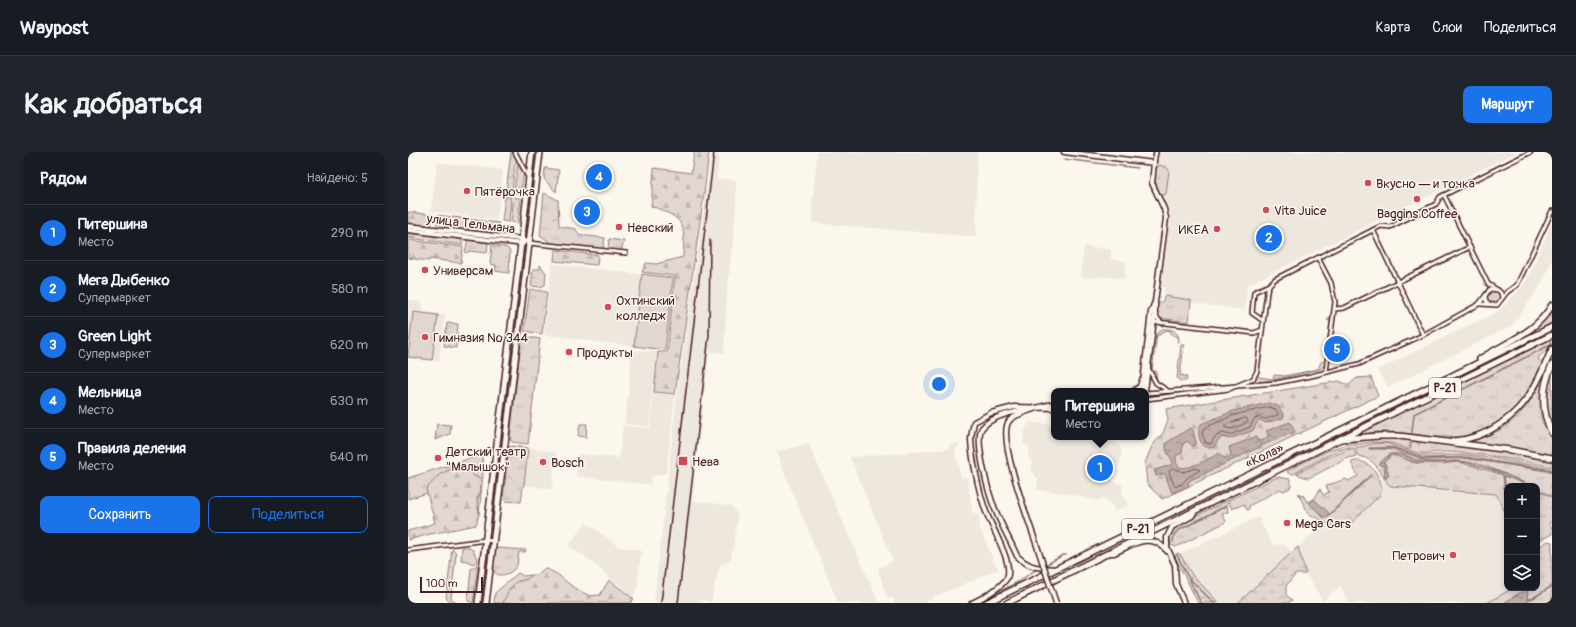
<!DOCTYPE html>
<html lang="ru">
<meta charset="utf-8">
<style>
:root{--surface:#171b24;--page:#20242c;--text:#f1f3f6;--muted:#9ea1a6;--line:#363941;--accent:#1a73e8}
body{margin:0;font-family:Pangolin,sans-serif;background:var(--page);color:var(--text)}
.controls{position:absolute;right:12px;bottom:12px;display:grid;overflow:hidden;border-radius:8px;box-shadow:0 2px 6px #0003}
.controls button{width:36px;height:36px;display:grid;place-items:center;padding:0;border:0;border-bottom:1px solid var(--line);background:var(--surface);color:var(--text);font:20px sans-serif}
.scale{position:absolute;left:12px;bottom:10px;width:63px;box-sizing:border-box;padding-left:4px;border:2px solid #4a1f2b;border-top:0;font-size:11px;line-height:14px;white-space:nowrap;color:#4a1f2b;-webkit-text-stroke:3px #fbf7ec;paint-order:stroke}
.you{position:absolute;left:531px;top:232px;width:14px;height:14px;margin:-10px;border:3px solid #fff;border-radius:50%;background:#1a73e8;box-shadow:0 0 0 6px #1a73e833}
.badge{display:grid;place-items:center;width:26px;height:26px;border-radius:50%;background:var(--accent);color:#fff;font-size:13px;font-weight:700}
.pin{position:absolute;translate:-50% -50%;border:2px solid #fff;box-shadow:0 1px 4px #0006}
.popup{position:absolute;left:643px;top:236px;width:98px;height:52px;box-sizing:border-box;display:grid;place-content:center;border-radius:8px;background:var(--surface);filter:drop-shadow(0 1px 3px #0005);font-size:13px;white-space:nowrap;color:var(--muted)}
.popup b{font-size:15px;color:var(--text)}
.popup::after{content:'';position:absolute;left:50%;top:100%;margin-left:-8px;border:8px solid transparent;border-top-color:var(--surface)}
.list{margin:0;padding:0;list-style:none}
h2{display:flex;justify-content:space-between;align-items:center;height:52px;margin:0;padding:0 16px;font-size:17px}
h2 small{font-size:13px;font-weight:400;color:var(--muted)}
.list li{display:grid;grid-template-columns:26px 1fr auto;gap:12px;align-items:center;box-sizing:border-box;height:56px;padding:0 16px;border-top:1px solid var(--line)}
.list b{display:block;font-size:15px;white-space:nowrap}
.list p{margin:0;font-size:13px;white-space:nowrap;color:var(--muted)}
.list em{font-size:13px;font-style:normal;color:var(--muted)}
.actions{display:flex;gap:8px;padding:12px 16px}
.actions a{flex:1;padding:9px 0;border:1px solid var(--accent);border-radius:8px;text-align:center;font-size:14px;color:var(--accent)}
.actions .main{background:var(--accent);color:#fff}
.icon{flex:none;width:22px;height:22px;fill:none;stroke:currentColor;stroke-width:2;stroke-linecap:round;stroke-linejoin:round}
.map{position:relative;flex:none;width:1144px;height:451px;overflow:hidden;border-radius:8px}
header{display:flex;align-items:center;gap:24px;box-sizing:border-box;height:56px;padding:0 20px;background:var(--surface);border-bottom:1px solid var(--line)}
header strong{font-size:19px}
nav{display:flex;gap:22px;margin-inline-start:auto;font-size:14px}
.intro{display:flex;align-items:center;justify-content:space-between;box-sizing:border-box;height:96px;padding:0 24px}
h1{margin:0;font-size:28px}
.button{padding:10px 18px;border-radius:8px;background:var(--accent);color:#fff;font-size:14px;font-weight:700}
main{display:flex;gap:24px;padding:0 24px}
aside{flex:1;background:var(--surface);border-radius:8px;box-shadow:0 2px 6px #0003}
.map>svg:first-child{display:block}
.built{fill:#eee7de}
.grass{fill:url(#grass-tufts);stroke:#967b7e}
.forest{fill:url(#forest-firs);stroke:#967b7e}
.wetland{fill:url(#wetland-marsh);stroke:#967b7e}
.pitch{fill:#e2d7d0;stroke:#967b7e}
.water{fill:url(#water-ripples);stroke:#907477}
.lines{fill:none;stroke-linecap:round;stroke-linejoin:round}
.shore{stroke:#79585e;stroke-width:1}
.stream{stroke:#907477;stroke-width:1.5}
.minor-casing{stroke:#4a1f2b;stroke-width:6}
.tertiary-casing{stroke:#4a1f2b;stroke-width:7}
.primary-casing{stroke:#4a1f2b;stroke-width:8}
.trunk-casing{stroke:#4a1f2b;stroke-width:8}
.minor{stroke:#fbf7ec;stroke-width:3}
.tertiary{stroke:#fbf7ec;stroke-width:4}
.primary{stroke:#fbf7ec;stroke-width:5}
.trunk{stroke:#fbf7ec;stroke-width:5.5}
.rail{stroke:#4a1f2b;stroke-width:1.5}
.tertiary-bridge-casing{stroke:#4a1f2b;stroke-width:7;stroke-linecap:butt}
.tertiary-bridge{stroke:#fbf7ec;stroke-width:4}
.poi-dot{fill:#d1495b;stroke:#fbf7ec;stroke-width:1.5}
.labels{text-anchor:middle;stroke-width:3;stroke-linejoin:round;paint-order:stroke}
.shield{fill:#fbf7ec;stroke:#7f6065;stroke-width:1}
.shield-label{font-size:12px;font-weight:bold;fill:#4a1f2b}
.poi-label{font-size:13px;fill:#4a1f2b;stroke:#fbf7ec;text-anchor:start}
.street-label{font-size:13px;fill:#4a1f2b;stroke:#fbf7ec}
</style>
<header>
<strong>Waypost</strong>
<nav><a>Карта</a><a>Слои</a><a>Поделиться</a></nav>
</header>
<div class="intro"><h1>Как добраться</h1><a class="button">Маршрут</a></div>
<main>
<aside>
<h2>Рядом<small>Найдено: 5</small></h2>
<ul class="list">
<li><span class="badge">1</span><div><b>Питершина</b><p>Место</p></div><em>290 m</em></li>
<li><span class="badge">2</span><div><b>Мега Дыбенко</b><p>Супермаркет</p></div><em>580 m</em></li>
<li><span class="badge">3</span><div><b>Green Light</b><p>Супермаркет</p></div><em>620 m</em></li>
<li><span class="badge">4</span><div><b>Мельница</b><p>Место</p></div><em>630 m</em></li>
<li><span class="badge">5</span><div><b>Правила деления</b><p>Место</p></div><em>640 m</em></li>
</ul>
<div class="actions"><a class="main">Сохранить</a><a>Поделиться</a></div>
</aside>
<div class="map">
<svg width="1144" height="451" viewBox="0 0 1144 451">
<defs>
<pattern id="grass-tufts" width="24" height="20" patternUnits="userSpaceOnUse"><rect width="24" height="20" fill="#e2d7d0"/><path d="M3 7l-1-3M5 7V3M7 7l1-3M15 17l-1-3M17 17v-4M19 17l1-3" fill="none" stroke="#c3b8b3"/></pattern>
<pattern id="forest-firs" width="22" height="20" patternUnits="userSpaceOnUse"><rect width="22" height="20" fill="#e2d7d0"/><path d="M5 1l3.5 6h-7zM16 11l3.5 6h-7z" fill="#c3b8b3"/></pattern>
<pattern id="wetland-marsh" width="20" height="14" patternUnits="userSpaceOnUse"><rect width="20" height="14" fill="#e2d7d0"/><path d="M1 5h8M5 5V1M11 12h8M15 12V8" fill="none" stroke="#c3b8b3"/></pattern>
<pattern id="water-ripples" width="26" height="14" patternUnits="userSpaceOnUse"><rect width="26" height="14" fill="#bfadaa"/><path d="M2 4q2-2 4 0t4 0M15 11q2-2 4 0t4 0" fill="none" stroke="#9d8c8b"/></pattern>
</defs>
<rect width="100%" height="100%" fill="#fbf7ec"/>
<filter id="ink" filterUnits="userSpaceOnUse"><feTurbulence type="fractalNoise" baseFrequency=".025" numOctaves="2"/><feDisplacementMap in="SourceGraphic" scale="8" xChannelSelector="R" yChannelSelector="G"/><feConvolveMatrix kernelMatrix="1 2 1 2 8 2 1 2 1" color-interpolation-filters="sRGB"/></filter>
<g filter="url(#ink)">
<g class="built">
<polygon points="304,0 311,0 309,27 328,28 328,59 319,141 316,201 301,200 284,348 323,354 330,363 323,407 311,414 303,451 295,447 292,451 246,451 269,243"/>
<polygon points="409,0 569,0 568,85 405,71 404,57"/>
<polygon points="750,0 1109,0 839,133 837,158 782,151 783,148 756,144 756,135 751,135 762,63 747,33 747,17"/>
<polygon points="29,10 95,18 89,68 23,59"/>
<polygon points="1144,71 1144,108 1134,131 1104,174 980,235 969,218 1089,160 1095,155 1118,130"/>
<polygon points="676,94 703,98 703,107 718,109 716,127 691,124 686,126 673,125"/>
<polygon points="144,112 265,126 257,198 136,183"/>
<polygon points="0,148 14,150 13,159 37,163 31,210 0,206"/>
<polygon points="224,198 249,200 241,275 217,272"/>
<polygon points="245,241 267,243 258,321 248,324 244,324 242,333 168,324 171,302 211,306 215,274 242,276"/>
<polygon points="622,270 646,273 646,285 704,285 714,298 712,313 707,312 705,330 715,333 714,339 720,354 707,359 704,353 696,346 692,346 690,349 657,341 629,338 630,326 627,325 627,321 623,321 625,310 621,309 622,305 620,305 621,294 615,293 617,277"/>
<polygon points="400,291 464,435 471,451 430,451 368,300"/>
<polygon points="552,291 547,299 553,325 559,325 565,361 571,363 572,375 576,386 587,412 591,417 536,441 526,444 523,447 515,451 486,451 485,445 479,447 470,416 485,409 442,305 541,297 541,293"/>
<polygon points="120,296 148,300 144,337 116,333"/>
<polygon points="968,323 982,334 1088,342 1099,364 1099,436 1102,436 1100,439 1079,451 941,451 932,434 915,449 898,422 890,395"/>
<polygon points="850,365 864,392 877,393 884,400 830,451 811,451 784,423 772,402"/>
<polygon points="178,370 211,395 233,398 229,437 225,445 176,404 160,394"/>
</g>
<g class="grass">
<polygon points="103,0 105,0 109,8 107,12 104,41 98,40"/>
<polygon points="110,10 116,20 113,41 106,41"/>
<polygon points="752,13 759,16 761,18 758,42 756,43 752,43 747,28 747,17"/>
<polygon points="137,16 151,18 148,40 136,27"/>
<polygon points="136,41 150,48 151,74 168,77 171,83 197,86 195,97 143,91 132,83"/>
<polygon points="97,44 103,45 101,70 94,69"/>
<polygon points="106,45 113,47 110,71 103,70"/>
<polygon points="201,87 216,89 213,99 200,98"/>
<polygon points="60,88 80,91 79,101 61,99 59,101 57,100"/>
<polygon points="84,93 98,95 102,99 101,121 87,119 88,113 82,112"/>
<polygon points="132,113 138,121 137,133 132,135 123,134 125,117 132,117"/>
<polygon points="122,137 139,140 134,182 116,179"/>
<circle cx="1085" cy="145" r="7"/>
<polygon points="756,144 783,148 781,170 751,166 749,161 749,152 755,149"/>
<polygon points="1144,159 1144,170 1128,179 1127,178"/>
<polygon points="921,166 924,167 918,210 913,217 865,228 842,231 850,222 850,225 865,227 866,223 877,224 910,217 913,210 917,209 922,169 919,168"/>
<polygon points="39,171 50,172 48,196 36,194"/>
<path d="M754,177C764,176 772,180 771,190H769L770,185L763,182V179L757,178L756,181H753L752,183H749L744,219H748L749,228L748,229L743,220V216C745,203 743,185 754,177Z"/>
<polygon points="119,185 132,187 120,292 104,290 102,287 113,190 116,186"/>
<path d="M1144,187L1141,196L1131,205L1130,207L1135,211C1113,258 1086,288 1030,285C1014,284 997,280 981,280C972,279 962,281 953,282V280Z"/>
<polygon points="773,193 776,193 772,223 778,224 779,227 778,229 772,229 769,226"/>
<path d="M1144,223V270C1138,255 1139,239 1144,223Z"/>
<path d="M1134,232L1132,243V259L1135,271L1144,287V303L1060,290C1067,286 1078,285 1086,281C1107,271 1121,253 1132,233Z"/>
<polygon points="29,272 43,273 42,282 27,288"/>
<polygon points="172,272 179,272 178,285 170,284"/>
<path d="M977,286L1007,289L1011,293L1012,290L1094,299L1144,308V315C1114,309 1084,303 1054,301C1046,300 1039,300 1032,300C1025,300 1018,302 1011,301C1001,300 992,292 982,291C948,286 914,306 885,322L880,321L879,319C913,301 938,288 977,286Z"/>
<path d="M977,291L985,293L1011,303H1059L1091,307L1144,317V318L1058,305L1015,306L985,295L961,296L986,298L1008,307L1016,308L1057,306L1144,320V344L1129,337V334H1123C1101,324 1076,310 1051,309C1045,308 1039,310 1033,310C1025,310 1016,310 1008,309C991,307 989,292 971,312H976L977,326L980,323L977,312L975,311L983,304V303L994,304L1003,310L1009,311L1034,312L1051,310L1095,323L1097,342L1099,340V364L1088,342L982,334C970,321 970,307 950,304L947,296L965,292Z"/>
<polygon points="104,294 120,296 116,333 115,335 113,350 97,349 95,347 101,295"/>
<polygon points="945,296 948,304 938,307 905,324 900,326 888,322 914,308"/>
<polygon points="73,303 76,312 71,362 69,348 73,338 19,341 0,347 0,326"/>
<path d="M948,309C963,308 977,328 972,343L938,376H928L901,362L890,342L892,341L893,344L895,343L899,350L907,346L912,337L915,343L921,340L918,334L938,327L940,329L950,324L943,310Z"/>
<polygon points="1096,323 1121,334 1099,334 1099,339 1098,339"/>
<path d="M869,325L882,327L883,333L882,336L876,339L872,337L841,354V357L839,358L836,352L824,357L821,350L819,351L820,360L814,362L818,369L816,371L768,395L763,393C759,381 767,375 777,369Z"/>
<polygon points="1129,338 1144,345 1144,369 1141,371 1144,376 1144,382 1129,390"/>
<polygon points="1140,389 1144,390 1144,451 1119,451 1119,436 1096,451 1079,451 1100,439 1102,436 1129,436 1129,396"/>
<polygon points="54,395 59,395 65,398 69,407 70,407 69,410 65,412 59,409 53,408"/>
<path d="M88,396L118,398L117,400H111C110,404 110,409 109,413C107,420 90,428 86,419C84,413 87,403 88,396Z"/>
<polygon points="44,397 47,399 48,402 43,446 48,451 45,451 38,446"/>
<polygon points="70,412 65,451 60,449 60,446 63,417"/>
<polygon points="110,421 115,424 124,423 120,427 108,430 95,451 86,451 87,441"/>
</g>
<g class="forest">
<path d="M286,0H301L296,42L267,242L246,240L250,200H259L267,124L234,120L238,111L248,112L275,105C278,70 275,66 243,54L246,16L283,21Z"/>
<polygon points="0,60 26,63 23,74 0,71"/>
<polygon points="29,63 91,71 90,79 83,78 82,81 29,75"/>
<polygon points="0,81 53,87 55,93 0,86"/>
<polygon points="0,88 55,95 53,111 21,107 21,109 0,106"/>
<polygon points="147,98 190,103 189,113 146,109"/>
<polygon points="963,225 970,244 754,347 739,332 737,311 744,294 755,281 760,268 758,257 931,229 941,233 949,226"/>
<polygon points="48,315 59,316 66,324 72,326 73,338 69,348 71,362 68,373 22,382 0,388 0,379 27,371 18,337 32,322"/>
<polygon points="137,416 149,422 165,435 182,444 192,443 201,428 226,447 222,451 95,451 102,436 108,430 119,427 124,423 129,423"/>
</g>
<g class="wetland">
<polygon points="890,395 898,422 888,422 878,434 878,443 884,448 880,451 830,451 884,400"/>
<polygon points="769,401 772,402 784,423 811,451 790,451 767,405"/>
</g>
<g class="pitch">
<polygon points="234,122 265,126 257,198 226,194"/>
<polygon points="5,160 30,163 24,208 0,205"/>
</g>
<g class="water">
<path d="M861,251L870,254L876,263L875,266L858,271L852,268C847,271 848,276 844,279L821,287C812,282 810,289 806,295C793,300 787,281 793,272L825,259Z"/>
<path d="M882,270L887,280L866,288L783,328L780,330L781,334L764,341L757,322H754L748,324L746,318L763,313L765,310L758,298V291L782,276L785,278L788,291L785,294L780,290H777L775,293L774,301L768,304C768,307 768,311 770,314C776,321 805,305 811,301L816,306H820L823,303L821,295L848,285L849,288L853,289L859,286L860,282L858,279Z"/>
<path d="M982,302H994L1008,309L1034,310L1052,309L1093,320L1123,334L1096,324L1098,339H1099L1097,343L1095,323L1092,321C1079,317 1063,310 1050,310C1036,310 1023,312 1010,311C1000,310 993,304 984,303L975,311H977L981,324H979L978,327L976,322L977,319L976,313L973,314L971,312Z"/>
<polygon points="905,348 907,348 920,360 921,362 919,365 915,365 901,351"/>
<polygon points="1120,436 1119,451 1096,451"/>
</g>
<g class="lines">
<g class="shore">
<polygon points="862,255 867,257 870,261 870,263 858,267 850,265 846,267 842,275 822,283 815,281 810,283 806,286 803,292 798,291 794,282 796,276 826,263"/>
<polygon points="838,266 840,268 838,271 823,277 816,275 817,273"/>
<polygon points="766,316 775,320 789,316 792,318 780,325 775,331 768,335 766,333 761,320"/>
</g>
<g class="stream">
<polyline points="655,7 730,16"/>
<polyline points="1004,280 1006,262 1144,192"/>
<polyline points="1002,296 1003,290"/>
<polyline points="961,297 985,296 1015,307 1058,306 1144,319"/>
<polyline points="919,365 963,323"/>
<polyline points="765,390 766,383 769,379 818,354"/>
<polyline points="769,403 793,451"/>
<polyline points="636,414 655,403 658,403"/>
<polyline points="782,427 806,451"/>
<polyline points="1119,448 1125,446 1144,434"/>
<polyline points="570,450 608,431 629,417"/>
</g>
<g class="minor-casing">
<g id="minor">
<polyline points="107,0 120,25"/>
<polyline points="746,11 748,0"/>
<polyline points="1036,43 1080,132 1088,137"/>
<polyline points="965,78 1015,183"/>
<polyline points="121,91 218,101"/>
<polyline points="910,106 923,131 927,150 918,220"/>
<polyline points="1072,152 1089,153 1099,140 1109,133 1144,59"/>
<polyline points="1081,152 1078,149 1077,144 1082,137 1090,138 1093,141 1094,146"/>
<polyline points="927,157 936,156 1062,95"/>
<polyline points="747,161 750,167 754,171"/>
<polyline points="854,168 844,161 846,140 861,133"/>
<polyline points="745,171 749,170 846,181 854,178"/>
<polyline points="740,216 748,231 760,239"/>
<polyline points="738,241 868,231 903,224 951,212 1015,183 1071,152 1077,144"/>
<polyline points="738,247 821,237 845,227 849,219 859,140 861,133 867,127 973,74 982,75 1028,52 1032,45 1036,43 1123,0"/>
<polyline points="0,398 78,388 85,389"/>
</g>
</g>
<g class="tertiary-casing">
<g id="tertiary">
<polyline points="656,0 746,11 744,31 756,57 758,66 747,150 747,160 737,239"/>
<polyline points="0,74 113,87 121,91"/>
<polyline points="0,78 115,92"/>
<polyline points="726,239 732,234 734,228"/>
<polyline points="734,239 743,160 746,152"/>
<path d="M619,258C604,260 584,264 574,276C566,287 581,344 587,357C593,373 602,388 609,404C621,416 631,416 648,417"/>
<path d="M630,397C623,375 588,286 601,269C606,262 637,253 646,252"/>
<path d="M702,401H706C724,393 743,379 759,399"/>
<path d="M564,451C573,447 594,435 599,426C606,411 582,373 577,357C571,339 564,308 563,288C563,283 565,276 566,270L583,261L606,255L646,256"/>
<polyline points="776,451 768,432 767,413 759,395 759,385 764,375 784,364 787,359"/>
</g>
</g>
<g class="primary-casing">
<g id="primary">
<path d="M1072,207C1098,190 1128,181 1144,153"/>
<polyline points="932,287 971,284 991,284 1102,298 1144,306"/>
<path d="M1045,289C1078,287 1109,265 1125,237C1133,224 1138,210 1144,197"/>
<polyline points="70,451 124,0"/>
<polyline points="78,451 132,0"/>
<polyline points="578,451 1144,175"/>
<polyline points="599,451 1144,183"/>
</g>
</g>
<g class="trunk-casing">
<path id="trunk" d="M1144,213C1134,235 1133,259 1144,281"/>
</g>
<use href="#minor" class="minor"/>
<use href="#tertiary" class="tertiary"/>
<use href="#primary" class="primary"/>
<use href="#trunk" class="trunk"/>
<g class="rail">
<polyline points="253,451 306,0"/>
<polyline points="270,451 301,183 302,88"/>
</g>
<g class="tertiary-bridge-casing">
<polyline id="tertiary-bridge" points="630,397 648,451"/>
</g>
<use href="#tertiary-bridge" class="tertiary-bridge"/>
</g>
</g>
<g class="poi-dot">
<circle cx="960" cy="31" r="4"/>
<circle cx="59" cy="39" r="4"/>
<circle cx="1009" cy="47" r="4"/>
<circle cx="858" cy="58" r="4"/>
<circle cx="211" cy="75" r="4"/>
<circle cx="809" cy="77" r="4"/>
<circle cx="17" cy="118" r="4"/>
<circle cx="200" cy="155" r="4"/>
<circle cx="17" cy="185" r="4"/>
<circle cx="161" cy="200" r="4"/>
<circle cx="30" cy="306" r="4"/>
<rect x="270" y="304" width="10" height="10" rx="2"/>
<circle cx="135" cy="310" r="4"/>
<circle cx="879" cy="371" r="4"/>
<circle cx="1045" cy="403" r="4"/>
</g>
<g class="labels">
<g class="shield">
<rect x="1021" y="226" width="32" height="20" rx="3"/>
<rect x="714" y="367" width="32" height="20" rx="3"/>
</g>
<g class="shield-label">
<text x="1037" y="240">Р-21</text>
<text x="730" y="381">Р-21</text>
</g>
<g class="poi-label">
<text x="968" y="36">Вкусно — и точка</text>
<text x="67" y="44">Пятёрочка</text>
<text x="866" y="63">Vita Juice</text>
<text x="1009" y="66" text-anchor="middle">Baggins Coffee</text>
<text x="219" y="80">Невский</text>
<text x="801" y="82" text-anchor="end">ИКЕА</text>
<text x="25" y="123">Универсам</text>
<text x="208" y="153">Охтинский<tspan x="208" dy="15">колледж</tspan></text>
<text x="25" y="190">Гимназия № 344</text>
<text x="169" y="205">Продукты</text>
<text x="38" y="304">Детский театр<tspan x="38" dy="15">"Малышок"</tspan></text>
<text x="284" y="314">Нева</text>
<text x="143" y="315">Bosch</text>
<text x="887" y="376">Mega Cars</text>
<text x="1037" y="408" text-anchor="end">Петрович</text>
</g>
<g class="street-label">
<text transform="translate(63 71) rotate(7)" y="5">улица Тельмана</text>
<text transform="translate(856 303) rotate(-26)" y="5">«Кола»</text>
</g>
</g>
</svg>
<div class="controls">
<button>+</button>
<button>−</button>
<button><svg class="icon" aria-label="layers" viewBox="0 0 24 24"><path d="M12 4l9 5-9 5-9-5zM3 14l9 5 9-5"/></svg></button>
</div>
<div class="scale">100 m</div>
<div class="you"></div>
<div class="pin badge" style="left:692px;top:316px">1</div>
<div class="popup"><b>Питершина</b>Место</div>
<div class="pin badge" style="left:861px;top:86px">2</div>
<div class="pin badge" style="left:179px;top:60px">3</div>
<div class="pin badge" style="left:191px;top:25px">4</div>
<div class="pin badge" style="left:929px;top:197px">5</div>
</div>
</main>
